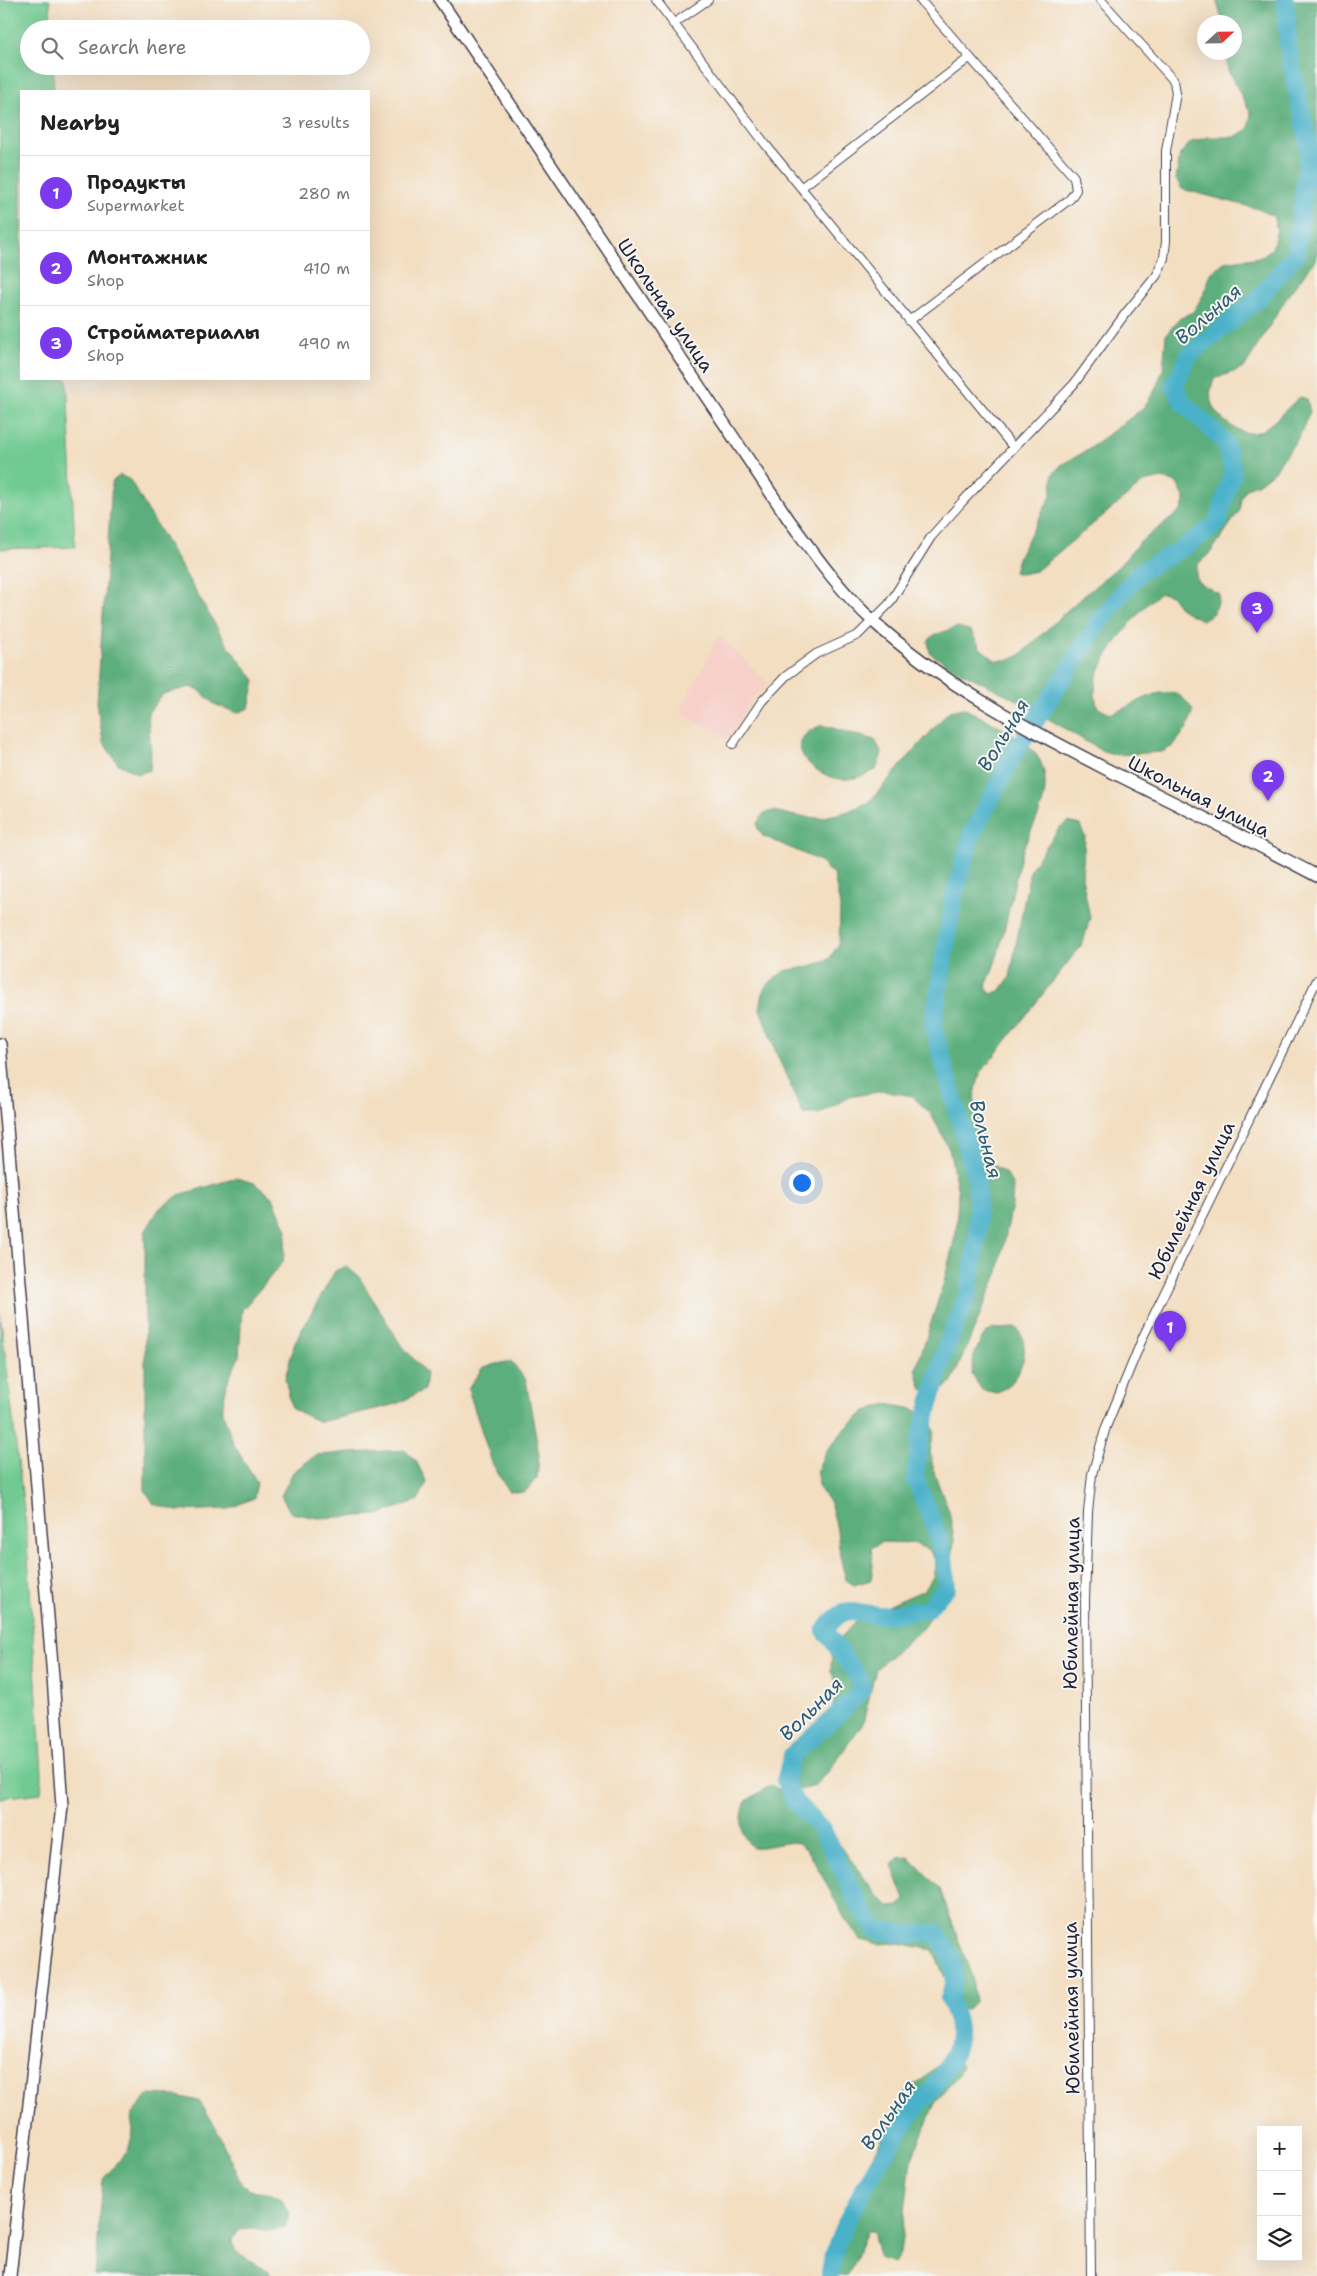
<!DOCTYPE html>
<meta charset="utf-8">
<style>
:root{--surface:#fff;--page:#f2f2f2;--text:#222;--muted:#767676;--line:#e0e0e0;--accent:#7c3aed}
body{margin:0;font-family:"Shantell Sans",sans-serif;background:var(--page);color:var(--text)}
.controls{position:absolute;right:15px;bottom:15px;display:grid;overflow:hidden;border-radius:0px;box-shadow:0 5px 20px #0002}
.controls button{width:45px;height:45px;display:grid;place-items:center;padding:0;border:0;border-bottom:1px solid var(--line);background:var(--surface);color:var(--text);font:25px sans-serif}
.compass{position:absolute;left:1197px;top:15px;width:45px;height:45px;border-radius:50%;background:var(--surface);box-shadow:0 5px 20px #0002;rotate:68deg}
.you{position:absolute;left:801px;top:1182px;width:18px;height:18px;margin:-12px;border:4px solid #fff;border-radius:50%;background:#1a73e8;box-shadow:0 0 0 8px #1a73e833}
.badge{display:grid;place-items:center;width:32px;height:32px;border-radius:50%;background:var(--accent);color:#fff;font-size:16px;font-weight:700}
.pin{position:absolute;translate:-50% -41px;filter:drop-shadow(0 1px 2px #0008)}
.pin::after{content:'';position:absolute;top:26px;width:18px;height:15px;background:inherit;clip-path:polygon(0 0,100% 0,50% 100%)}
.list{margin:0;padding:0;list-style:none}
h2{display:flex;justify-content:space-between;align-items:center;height:65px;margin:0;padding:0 20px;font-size:21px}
h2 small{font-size:16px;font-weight:400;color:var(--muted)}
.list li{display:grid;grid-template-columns:32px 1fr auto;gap:15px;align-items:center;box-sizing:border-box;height:75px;padding:0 20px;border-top:1px solid var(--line)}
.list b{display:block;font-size:19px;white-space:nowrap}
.list p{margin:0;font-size:16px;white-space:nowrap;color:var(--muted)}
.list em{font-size:16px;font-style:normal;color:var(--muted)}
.icon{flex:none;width:28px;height:28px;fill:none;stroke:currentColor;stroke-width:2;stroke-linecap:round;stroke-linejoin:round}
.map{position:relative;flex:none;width:1317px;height:2276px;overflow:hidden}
.search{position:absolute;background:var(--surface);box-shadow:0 5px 20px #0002;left:20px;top:20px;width:350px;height:55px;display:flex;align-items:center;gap:12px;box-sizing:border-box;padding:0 18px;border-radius:28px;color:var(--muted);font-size:19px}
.panel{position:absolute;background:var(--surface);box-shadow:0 5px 20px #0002;left:20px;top:90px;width:350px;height:290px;border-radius:0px}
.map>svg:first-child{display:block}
.built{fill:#f7d0ca}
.green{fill:#70ca91;stroke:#497666}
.forest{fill:#5cae7b;stroke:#3f685b}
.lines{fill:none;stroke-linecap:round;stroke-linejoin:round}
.river{stroke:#4ab1c9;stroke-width:18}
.street-casing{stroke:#413e4f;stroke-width:10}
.secondary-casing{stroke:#413e4f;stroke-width:14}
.street{stroke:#fff;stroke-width:8}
.secondary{stroke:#fff;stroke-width:11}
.labels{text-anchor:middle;stroke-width:4;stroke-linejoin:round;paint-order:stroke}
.street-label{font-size:19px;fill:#22223b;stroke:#f6f6f2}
.water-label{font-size:20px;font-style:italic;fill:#325b74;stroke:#f6f6f2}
</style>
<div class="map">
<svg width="1317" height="2276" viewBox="0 0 1317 2276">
<rect width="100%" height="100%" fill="#f6f6f2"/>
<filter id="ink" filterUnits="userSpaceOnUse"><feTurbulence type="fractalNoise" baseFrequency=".02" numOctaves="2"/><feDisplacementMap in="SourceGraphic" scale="10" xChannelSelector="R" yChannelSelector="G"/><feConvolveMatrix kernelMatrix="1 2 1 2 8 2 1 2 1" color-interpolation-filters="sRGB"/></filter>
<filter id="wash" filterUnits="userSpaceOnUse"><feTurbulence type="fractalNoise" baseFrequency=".0096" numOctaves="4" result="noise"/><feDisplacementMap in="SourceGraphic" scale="20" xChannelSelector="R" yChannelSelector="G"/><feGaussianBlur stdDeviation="1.12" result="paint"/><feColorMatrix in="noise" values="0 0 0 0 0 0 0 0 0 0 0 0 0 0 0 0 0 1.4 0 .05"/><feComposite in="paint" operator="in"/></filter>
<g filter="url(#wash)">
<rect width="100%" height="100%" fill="#f3dec1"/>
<polygon class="built" points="719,635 769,684 751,699 729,740 680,712"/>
<g class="green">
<polygon points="0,0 50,0 51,29 29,29 29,66 53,66 54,91 21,91 21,379 67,379 75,547 0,549"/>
<polygon points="0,1313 26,1526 42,1775 41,1793 0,1798"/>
</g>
<g class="forest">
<path d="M1216,0H1317V258L1289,294L1244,368L1214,379C1205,402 1214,414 1233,427C1240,431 1247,434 1255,433C1270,429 1287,407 1300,397L1307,399L1310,412L1299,437L1274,471L1259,483L1247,488L1241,497L1240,510L1211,552L1198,564L1196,575L1198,582L1219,594C1218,608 1215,614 1202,620L1182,610L1171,595L1161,593C1143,603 1107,652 1099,671C1094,683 1094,697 1098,708L1110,714C1139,705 1172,672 1193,711L1187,728L1173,746L1162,752L1117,755L1100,750L1019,701L955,669L930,653L928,641L934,635L958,627L971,631L981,649L995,660H1009L1020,655L1072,606L1120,565L1139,543L1181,511L1185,499L1177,483L1162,478L1144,482L1036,571L1021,574L1014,572L1018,558L1051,496L1053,474L1061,465L1088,450L1143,408L1154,392L1163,370L1166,335L1179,319L1193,312L1204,294L1211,273L1224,262L1260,257L1272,249L1277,229L1273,216L1258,209L1182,189L1176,179L1180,154L1191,142L1208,137H1235L1249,128L1251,113L1228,71L1226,53L1234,52V22H1223Z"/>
<polygon points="120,475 130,480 226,643 255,680 249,708 237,713 214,704 199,690 190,687 163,694 148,713 151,754 150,770 138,774 118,764 103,742 97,703 112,482"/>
<path d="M964,708C986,721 1026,736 1039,759C1042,764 1045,774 1045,781C1047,809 1028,831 1021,856C1009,900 1005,944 986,986L991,994L1000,991L1010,977L1030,870L1060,827L1069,822L1080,825L1085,837L1082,877L1090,918L1083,943L980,1074L974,1098L986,1160L1005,1173L1013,1185L1012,1205L998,1272L952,1382L939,1393L922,1390L916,1369L944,1282L956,1232L958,1192L949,1149L931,1114L912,1096L883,1091L849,1097L819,1114H803L777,1055L760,1009L764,988L784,971L811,966L829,959L839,944L840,906L834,876L818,860L763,836L758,829L757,823L764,813L774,811L795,816L820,818L846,812L869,802L949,711Z"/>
<path d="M822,725L875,740L882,753L876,770C863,775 850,782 835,778C816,774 786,750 808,732C812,729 818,727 822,725Z"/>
<polygon points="236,1178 255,1183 273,1198 287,1230 283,1262 242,1310 239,1357 227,1383 222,1411 234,1445 257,1482 254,1498 228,1509 177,1511 154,1504 145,1490 145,1232 159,1209 179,1195"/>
<polygon points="346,1266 359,1277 399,1342 426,1373 424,1390 397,1404 320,1422 292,1409 285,1378 295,1342 335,1271"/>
<path d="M1017,1328C1029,1344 1025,1364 1013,1381C1010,1386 1002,1389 997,1393L982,1390L972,1375L974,1355L983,1336L993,1329Z"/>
<polygon points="511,1361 526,1380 539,1455 537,1478 524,1493 508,1491 492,1463 468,1389 483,1367"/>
<polygon points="887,1404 913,1409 930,1418 934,1432 930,1451 935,1476 949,1511 954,1539 951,1573 925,1626 876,1669 863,1723 828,1772 813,1787 799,1790 792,1771 828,1724 835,1698 836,1686 831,1670 832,1647 858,1619 924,1590 933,1577 936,1561 929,1550 913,1543 882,1542 871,1548 873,1565 871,1580 854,1585 846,1580 840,1556 837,1530 831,1505 818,1486 817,1472 825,1452 846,1428 866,1411"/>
<polygon points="405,1450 416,1461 427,1483 418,1500 379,1515 318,1518 291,1513 281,1496 293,1472 316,1455"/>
<path d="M771,1785L778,1789L785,1801L810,1810L819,1817L877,1895L890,1907L898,1906L905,1900L892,1865L898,1858L909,1857L940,1889L972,1977L975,2001L967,2009L958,2008L933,1950L898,1943L878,1944L861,1940L845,1919L812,1857L800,1843C783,1840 769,1849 752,1847C738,1832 741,1821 745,1802Z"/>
<polygon points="956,2063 962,2066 958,2075 936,2101 911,2161 900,2254 894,2263 879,2258 873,2230 867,2230 848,2276 835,2276 830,2249 838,2221 907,2091 937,2066"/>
<polygon points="148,2095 177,2096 199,2101 214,2124 241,2183 250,2190 268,2192 281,2199 290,2212 285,2227 269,2231 254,2228 238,2229 232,2239 237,2252 269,2272 271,2276 95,2276 103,2179 128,2151 133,2132 131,2117"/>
</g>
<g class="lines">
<path class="river" d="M830,2276C831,2235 886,2148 912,2114C926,2095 952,2068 957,2044C960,2026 957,2017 949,2000C959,1970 954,1958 936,1933L906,1934L876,1930L861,1908L823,1831L795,1802L785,1781L792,1755L840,1712L862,1690L860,1680L825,1630C846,1602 851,1613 880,1615C895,1615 912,1611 927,1609L947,1587L944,1557L934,1524L915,1479L920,1439L945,1350L968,1294L978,1235L977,1181L933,1026L954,895L972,834L1014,754L1102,618L1140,572L1183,548L1217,524L1233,471L1225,442L1183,403L1174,385L1189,355L1257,300L1296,254L1309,146L1289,54L1285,0"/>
</g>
</g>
<g filter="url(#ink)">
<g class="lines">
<g class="street-casing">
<g id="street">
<polyline points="656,0 766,145 1013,447"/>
<polyline points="673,24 708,0"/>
<polyline points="802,187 969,58"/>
<polyline points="909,321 1070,199 1076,190 1074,177 920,0"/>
<polyline points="733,744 762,701 786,676 816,654 858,635 889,604 931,537 962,502 1074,384 1125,314 1157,275 1164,258 1166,241 1166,151 1176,93 1174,81 1101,0"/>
<polyline points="1091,2276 1085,1600 1088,1512 1092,1474 1106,1427 1143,1337 1317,980"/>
</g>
</g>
<g class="secondary-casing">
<g id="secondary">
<path d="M440,0L789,520C815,555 840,591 873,621C942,684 1026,728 1108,770C1178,805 1248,839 1317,876"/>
<polyline points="0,1044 53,1677 62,1806 10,2276"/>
</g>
</g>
<use href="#street" class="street"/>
<use href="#secondary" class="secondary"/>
</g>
</g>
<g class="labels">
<g class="street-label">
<text transform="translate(666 305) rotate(56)" y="7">Школьная улица</text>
<text transform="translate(1199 796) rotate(27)" y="7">Школьная улица</text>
<text transform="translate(1191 1200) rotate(-64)" y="7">Юбилейная улица</text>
<text transform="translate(1071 1603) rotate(-89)" y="7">Юбилейная улица</text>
<text transform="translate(1071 2008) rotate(-91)" y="7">Юбилейная улица</text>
</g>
<g class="water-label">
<text transform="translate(1208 314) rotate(-41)" y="7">Вольная</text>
<text transform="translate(1003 735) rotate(-59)" y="7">Вольная</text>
<text transform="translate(986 1139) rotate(76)" y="7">Вольная</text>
<text transform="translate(811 1709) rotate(-45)" y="7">Вольная</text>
<text transform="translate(888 2115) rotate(-55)" y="7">Вольная</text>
</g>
</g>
</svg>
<div class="controls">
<button>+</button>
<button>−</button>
<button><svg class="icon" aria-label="layers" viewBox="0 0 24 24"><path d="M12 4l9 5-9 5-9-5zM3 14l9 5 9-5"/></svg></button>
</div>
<svg class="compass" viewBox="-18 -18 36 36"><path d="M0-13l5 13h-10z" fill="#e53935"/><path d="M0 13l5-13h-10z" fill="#767676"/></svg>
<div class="you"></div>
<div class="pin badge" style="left:1170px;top:1352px">1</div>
<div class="pin badge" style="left:1268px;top:801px">2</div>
<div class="pin badge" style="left:1257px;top:633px">3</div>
<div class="search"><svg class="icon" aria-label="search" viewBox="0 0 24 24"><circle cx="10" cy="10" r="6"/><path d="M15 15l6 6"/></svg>Search here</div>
<section class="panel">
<h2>Nearby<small>3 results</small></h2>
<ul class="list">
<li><span class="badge">1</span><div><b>Продукты</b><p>Supermarket</p></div><em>280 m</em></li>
<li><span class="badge">2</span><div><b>Монтажник</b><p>Shop</p></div><em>410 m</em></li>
<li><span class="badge">3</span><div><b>Стройматериалы</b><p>Shop</p></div><em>490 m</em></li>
</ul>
</section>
</div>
